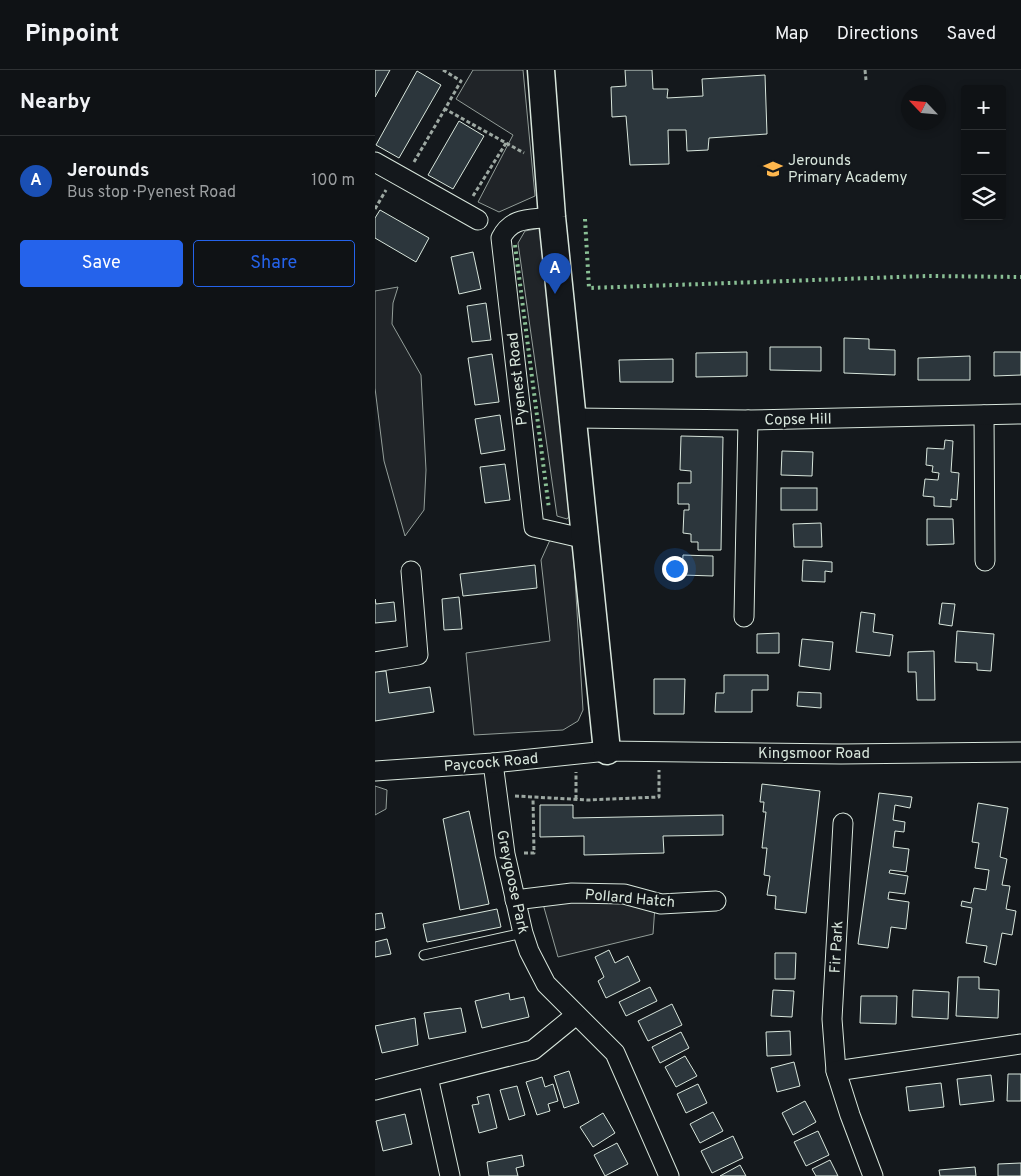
<!DOCTYPE html>
<meta charset="utf-8">
<style>
:root{--surface:#0f1215;--page:#1d2022;--text:#f1f3f6;--muted:#9b9ea0;--line:#2f3234;--accent:#2563eb}
body{margin:0;font-family:Overpass,sans-serif;background:var(--page);color:var(--text)}
.controls{position:absolute;right:15px;top:15px;display:grid;overflow:hidden;border-radius:5px;box-shadow:0 2px 8px #0003}
.controls button{width:45px;height:45px;display:grid;place-items:center;padding:0;border:0;border-bottom:1px solid var(--line);background:var(--surface);color:var(--text);font:25px sans-serif}
.compass{position:absolute;left:526px;top:15px;width:45px;height:45px;border-radius:50%;background:var(--surface);box-shadow:0 2px 8px #0003;rotate:296deg}
.you{position:absolute;left:299px;top:498px;width:18px;height:18px;margin:-12px;border:4px solid #fff;border-radius:50%;background:#1a73e8;box-shadow:0 0 0 8px #1a73e833}
.badge{display:grid;place-items:center;width:32px;height:32px;border-radius:50%;background:var(--accent);color:#fff;font-size:16px;font-weight:700}
.pin{position:absolute;translate:-50% -41px;filter:drop-shadow(0 1px 2px #0008)}
.pin::after{content:'';position:absolute;top:26px;width:18px;height:15px;background:inherit;clip-path:polygon(0 0,100% 0,50% 100%)}
.list{margin:0;padding:0;list-style:none}
h2{display:flex;justify-content:space-between;align-items:center;height:65px;margin:0;padding:0 20px;font-size:21px}
h2 small{font-size:16px;font-weight:400;color:var(--muted)}
.list li{display:grid;grid-template-columns:32px 1fr auto;gap:15px;align-items:center;box-sizing:border-box;height:90px;padding:0 20px;border-top:1px solid var(--line)}
.list b{display:block;font-size:19px;white-space:nowrap}
.list p{margin:0;font-size:16px;white-space:nowrap;color:var(--muted)}
.list em{font-size:16px;font-style:normal;color:var(--muted)}
.actions{display:flex;gap:10px;padding:15px 20px}
.actions a{flex:1;padding:11px 0;border:1px solid var(--accent);border-radius:5px;text-align:center;font-size:18px;color:var(--accent)}
.actions .main{background:var(--accent);color:#fff}
.icon{flex:none;width:28px;height:28px;fill:none;stroke:currentColor;stroke-width:2;stroke-linecap:round;stroke-linejoin:round}
.map{position:relative;flex:none;width:646px;height:1106px;overflow:hidden}
header{display:flex;align-items:center;gap:30px;box-sizing:border-box;height:70px;padding:0 25px;background:var(--surface);border-bottom:1px solid var(--line)}
header strong{font-size:24px}
nav{display:flex;gap:28px;margin-inline-start:auto;font-size:18px}
main{display:flex}
aside{flex:1;background:var(--surface)}
.map>svg:first-child{display:block}
.green{fill:#202428;stroke:#939e99}
.building{fill:#2c363c;stroke:#d8e6dc}
.lines{fill:none;stroke-linecap:round;stroke-linejoin:round}
.lane-casing{stroke:#d8e6dc;stroke-width:11}
.street-casing{stroke:#d8e6dc;stroke-width:21}
.secondary-casing{stroke:#d8e6dc;stroke-width:29}
.path{stroke:#9da8a2;stroke-width:3;stroke-dasharray:4 2.5;stroke-linecap:butt}
.lane{stroke:#14181c;stroke-width:9}
.street{stroke:#14181c;stroke-width:19}
.secondary{stroke:#14181c;stroke-width:26}
.hedge{stroke:#8ac095;stroke-width:4;stroke-dasharray:2.5 4;stroke-linecap:butt}
.labels{text-anchor:middle;stroke-width:4;stroke-linejoin:round;paint-order:stroke}
.poi-label{font-size:15px;fill:#d8e6dc;stroke:#14181c;text-anchor:start}
.street-label{font-size:15px;fill:#d8e6dc;stroke:#14181c}
</style>
<header>
<strong>Pinpoint</strong>
<nav><a>Map</a><a>Directions</a><a>Saved</a></nav>
</header>
<main>
<aside>
<h2>Nearby<small></small></h2>
<ul class="list">
<li><span class="badge" style="background:#1a4fb4">A</span><div><b>Jerounds</b><p>Bus stop · Pyenest Road</p></div><em>100 m</em></li>
</ul>
<div class="actions"><a class="main">Save</a><a>Share</a></div>
</aside>
<div class="map">
<svg width="646" height="1106" viewBox="0 0 646 1106">
<rect width="100%" height="100%" fill="#14181c"/>
<g class="green">
<polygon points="98,0 148,0 160,126 124,142 103,132 138,65 81,29"/>
<polygon points="166,158 196,444 192,449 182,446 143,173 150,161"/>
<polygon points="23,217 18,233 17,254 46,305 51,400 49,440 30,466 9,391 0,318 0,221"/>
<polygon points="175,470 198,476 208,640 203,651 188,660 99,665 91,583 175,571 166,490"/>
<polygon points="0,716 12,720 11,739 0,745"/>
<polygon points="249,824 280,836 278,864 183,887 168,834"/>
</g>
<g class="building">
<polygon points="0,0 15,0 0,27"/>
<polygon points="250,0 277,0 278,19 293,19 292,28 328,26 327,9 390,5 392,64 334,68 333,80 312,81 311,60 293,60 294,94 255,95 251,46 237,47 236,17 251,16"/>
<polygon points="42,1 66,15 24,88 1,75"/>
<polygon points="84,51 109,66 78,119 53,105"/>
<polygon points="5,140 54,168 41,192 0,168 0,148"/>
<polygon points="98,182 106,219 84,224 76,187"/>
<polygon points="111,233 116,270 97,272 92,236"/>
<polygon points="469,268 494,269 494,279 520,280 520,305 469,303"/>
<polygon points="395,277 446,277 446,301 395,300"/>
<polygon points="372,282 372,306 321,307 321,283"/>
<polygon points="619,282 646,282 646,305 619,306"/>
<polygon points="117,284 124,332 100,335 93,288"/>
<polygon points="595,286 595,310 543,310 543,288"/>
<polygon points="298,289 298,312 245,312 244,290"/>
<polygon points="125,345 130,380 106,384 100,349"/>
<polygon points="306,366 348,367 346,480 323,480 323,472 316,472 316,464 308,463 309,440 314,440 314,434 303,434 303,413 316,413 316,401 305,400"/>
<polygon points="570,370 578,371 576,402 584,403 582,430 576,429 576,437 559,436 559,427 548,426 550,409 563,410 564,403 557,402 558,396 551,395 552,378 569,379"/>
<polygon points="407,381 438,382 437,406 406,405"/>
<polygon points="130,394 135,430 110,433 105,397"/>
<rect x="406" y="418" width="36" height="22"/>
<polygon points="552,449 578,449 579,474 552,475"/>
<polygon points="446,453 447,477 419,477 418,454"/>
<polygon points="308,485 338,486 338,506 307,505"/>
<polygon points="428,490 457,492 457,502 450,501 450,512 427,511"/>
<polygon points="160,495 162,518 88,526 85,504"/>
<polygon points="84,527 87,559 69,560 67,529"/>
<polygon points="0,529 1,534 19,532 21,551 0,553"/>
<polygon points="567,533 580,534 577,556 564,554"/>
<polygon points="486,542 500,544 498,562 518,565 515,586 481,582"/>
<polygon points="582,561 619,564 616,601 602,600 602,593 580,592"/>
<polygon points="404,563 404,583 382,583 382,564"/>
<polygon points="427,569 458,572 455,600 424,596"/>
<polygon points="559,581 560,630 542,630 541,602 533,602 533,582"/>
<polygon points="11,601 14,623 55,617 59,642 0,651 0,602"/>
<polygon points="349,605 393,605 393,620 377,620 377,642 340,642 341,623 349,623"/>
<polygon points="279,609 310,609 309,644 279,644"/>
<polygon points="423,622 446,623 446,638 422,636"/>
<polygon points="387,714 445,721 431,843 400,839 401,826 392,825 395,806 389,805 392,778 387,778 391,742 388,742 389,732 385,732"/>
<polygon points="504,723 537,727 535,738 520,735 518,750 530,752 529,762 520,761 518,777 534,779 531,802 515,800 514,803 533,806 530,824 514,822 513,829 534,832 531,859 516,857 513,878 483,874"/>
<polygon points="603,733 633,738 625,787 632,789 627,815 635,816 631,839 641,841 637,865 627,863 621,895 609,892 612,876 591,873 597,838 586,836 587,831 596,833 599,818 611,820 614,800 600,798 604,773 597,772"/>
<polygon points="165,735 198,735 198,748 348,745 348,765 288,766 289,783 209,785 209,766 165,767"/>
<polygon points="94,741 114,834 85,840 68,749"/>
<polygon points="122,839 126,857 52,872 48,854"/>
<polygon points="7,843 10,858 0,860 0,844"/>
<polygon points="12,869 16,884 0,887 0,872"/>
<polygon points="234,880 240,893 253,886 265,911 231,928 223,911 229,907 220,887"/>
<polygon points="400,883 421,883 420,909 400,909"/>
<polygon points="583,907 604,907 604,919 624,920 623,948 581,946"/>
<polygon points="275,917 282,931 251,946 244,932"/>
<polygon points="398,920 419,921 417,947 396,946"/>
<polygon points="538,920 574,922 573,949 537,947"/>
<polygon points="134,923 135,930 149,927 154,947 107,958 100,931"/>
<polygon points="486,926 522,926 521,954 485,953"/>
<polygon points="297,934 307,955 273,971 263,951"/>
<polygon points="86,938 91,962 54,969 49,943"/>
<polygon points="40,948 43,975 7,983 0,956"/>
<polygon points="415,961 416,985 392,986 391,962"/>
<polygon points="306,962 314,978 285,993 277,977"/>
<polygon points="310,986 322,1006 301,1017 290,997"/>
<polygon points="419,992 425,1016 402,1022 396,998"/>
<polygon points="194,1001 204,1033 189,1038 179,1006"/>
<polygon points="633,1004 646,1004 646,1031 632,1031"/>
<polygon points="616,1005 619,1031 585,1035 582,1009"/>
<polygon points="167,1007 170,1017 178,1014 183,1031 173,1034 175,1041 162,1045 151,1012"/>
<polygon points="566,1013 569,1037 534,1041 531,1017"/>
<polygon points="323,1014 332,1033 311,1043 302,1024"/>
<polygon points="142,1016 150,1045 134,1050 125,1020"/>
<polygon points="114,1024 122,1058 104,1063 97,1035 104,1034 102,1027"/>
<polygon points="430,1031 441,1052 418,1065 407,1043"/>
<polygon points="338,1042 348,1061 325,1073 315,1054"/>
<polygon points="228,1043 240,1063 218,1077 205,1057"/>
<polygon points="30,1044 37,1074 8,1081 1,1051"/>
<polygon points="443,1061 454,1085 431,1096 419,1072"/>
<polygon points="358,1066 368,1088 337,1103 326,1081"/>
<polygon points="242,1073 253,1094 230,1106 219,1085"/>
<polygon points="147,1085 149,1096 141,1098 143,1106 114,1106 112,1092"/>
<polygon points="455,1090 463,1106 441,1106 437,1099"/>
<polygon points="646,1093 646,1106 623,1106 623,1094"/>
<polygon points="365,1095 371,1106 345,1106"/>
<polygon points="600,1097 601,1106 565,1106 564,1100"/>
</g>
<g class="lines">
<g class="lane-casing">
<polyline id="lane" points="49,885 148,863"/>
</g>
<g class="street-casing">
<g id="street">
<polyline points="0,92 103,150"/>
<path d="M177,147C156,150 137,146 126,168L159,457L211,469"/>
<polyline points="609,345 610,491"/>
<polyline points="199,348 373,350 646,344"/>
<polyline points="369,547 373,350"/>
<polyline points="0,592 43,585 36,501"/>
<polyline points="118,693 130,784 148,863 154,881 171,914 240,983 294,1106"/>
<polyline points="0,701 118,693 232,681 466,684 646,682"/>
<polyline points="468,753 457,949 461,1001 475,1045 498,1106"/>
<polyline points="140,830 197,823 249,824 286,834 341,831"/>
<polyline points="461,1001 646,974"/>
<polyline points="53,1007 75,1106"/>
<polyline points="0,1020 158,980 201,945"/>
</g>
</g>
<g class="secondary-casing">
<polyline id="secondary" points="166,0 177,147 232,681"/>
</g>
<g class="path">
<polyline points="68,0 86,11 70,39 149,83"/>
<polyline points="490,0 491,10"/>
<polyline points="39,92 70,39"/>
<polyline points="98,126 131,73"/>
<polyline points="0,139 11,120"/>
<polyline points="140,726 213,730 284,727 284,700"/>
<polyline points="201,729 201,702"/>
<polyline points="149,783 159,783 158,728"/>
</g>
<use href="#lane" class="lane"/>
<use href="#street" class="street"/>
<use href="#secondary" class="secondary"/>
<g class="hedge">
<polyline points="210,149 214,218 552,206 646,207"/>
<polyline points="140,175 174,439"/>
</g>
</g>
<defs>
<g id="school-bare" transform="scale(1.5)"><path d="M0-5L7-2L0 1L-7-2ZM-4 1L0 2.5L4 1V4Q0 6-4 4Z" fill="#ffb74d" stroke="#14181c" stroke-width="2.5" paint-order="stroke"/></g>
</defs>
<g fill-rule="evenodd">
<use href="#school-bare" x="398" y="99"/>
</g>
<g class="labels">
<g class="poi-label">
<text x="413" y="95">Jerounds<tspan x="413" dy="17">Primary Academy</tspan></text>
</g>
<g class="street-label">
<text transform="translate(142 309) rotate(-96)" y="5">Pyenest Road</text>
<text transform="translate(423 349) rotate(-1)" y="5">Copse Hill</text>
<text x="439" y="688">Kingsmoor Road</text>
<text transform="translate(116 692) rotate(-5)" y="5">Paycock Road</text>
<text transform="translate(138 812) rotate(78)" y="5">Greygoose Park</text>
<text transform="translate(255 828) rotate(5)" y="5">Pollard Hatch</text>
<text transform="translate(461 877) rotate(-87)" y="5">Fir Park</text>
</g>
</g>
</svg>
<div class="controls">
<button>+</button>
<button>−</button>
<button><svg class="icon" aria-label="layers" viewBox="0 0 24 24"><path d="M12 4l9 5-9 5-9-5zM3 14l9 5 9-5"/></svg></button>
</div>
<svg class="compass" viewBox="-18 -18 36 36"><path d="M0-13l5 13h-10z" fill="#e53935"/><path d="M0 13l5-13h-10z" fill="#9b9ea0"/></svg>
<div class="you"></div>
<div class="pin badge" style="left:180px;top:224px;background:#1a4fb4">A</div>
</div>
</main>
